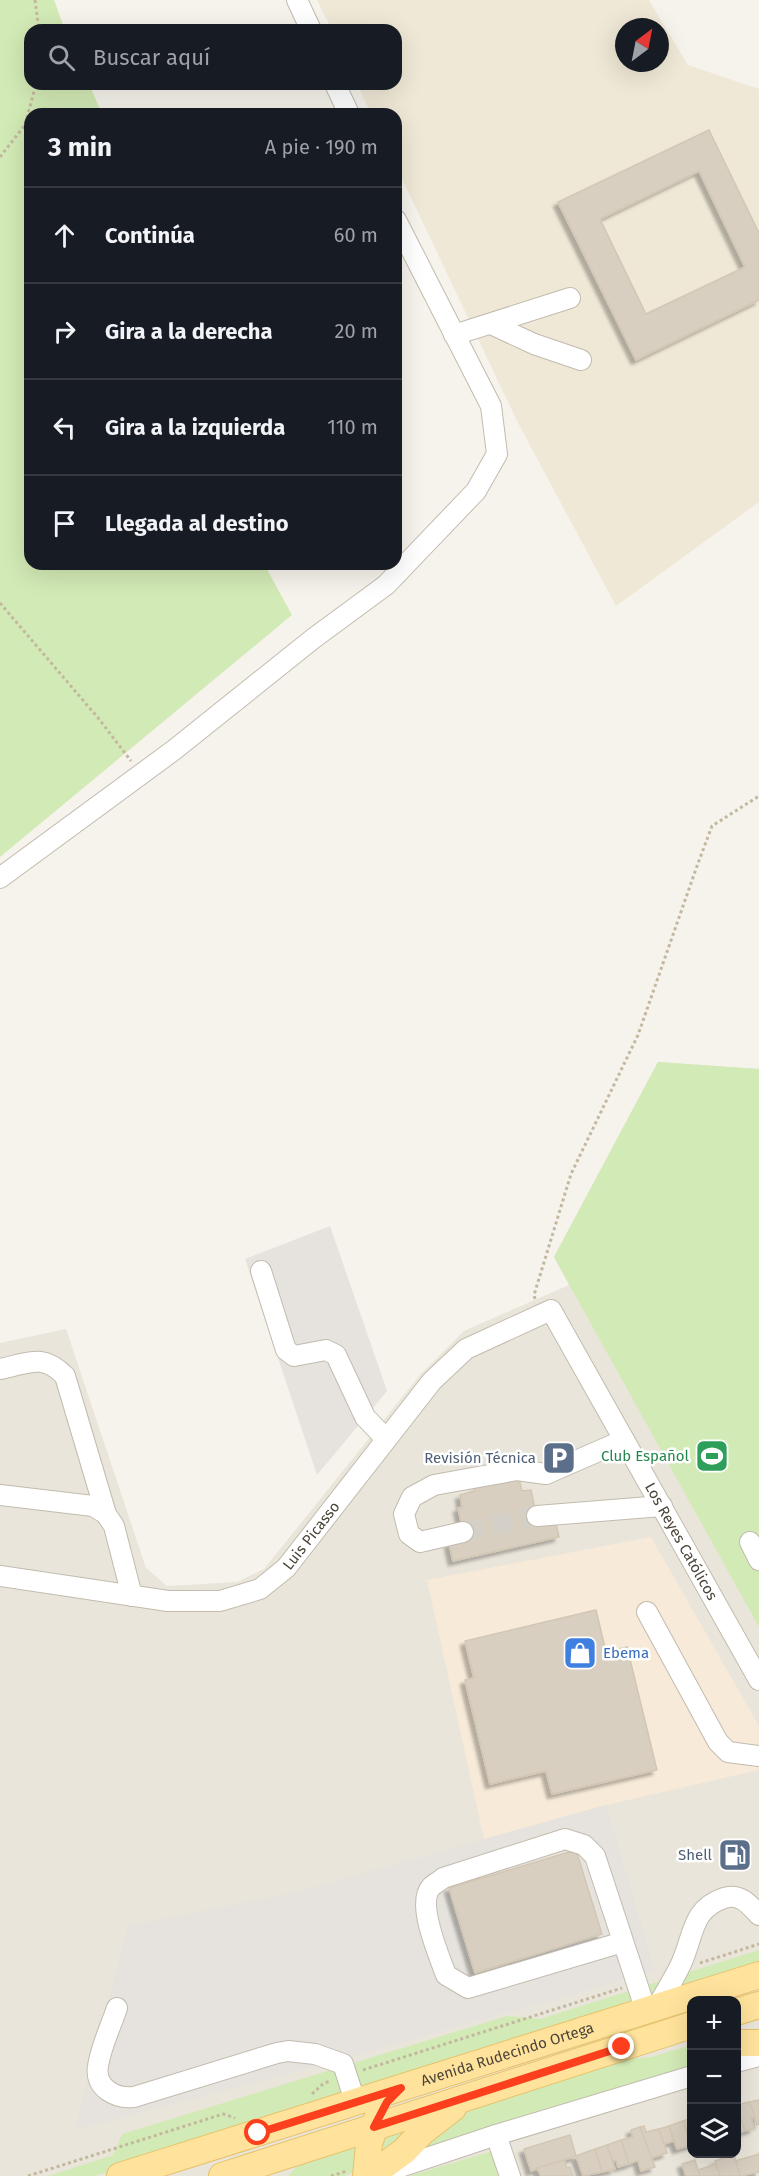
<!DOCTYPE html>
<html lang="es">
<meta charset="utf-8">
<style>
:root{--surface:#171b24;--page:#242831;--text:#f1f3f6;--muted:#9ea1a6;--line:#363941}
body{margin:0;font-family:"Fira Sans",sans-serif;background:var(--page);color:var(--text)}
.controls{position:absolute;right:18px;bottom:18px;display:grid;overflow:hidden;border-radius:12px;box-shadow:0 6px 24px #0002}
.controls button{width:54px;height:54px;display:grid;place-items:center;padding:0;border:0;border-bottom:2px solid var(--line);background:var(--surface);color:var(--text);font:30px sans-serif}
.compass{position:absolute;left:615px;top:18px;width:54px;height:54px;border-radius:50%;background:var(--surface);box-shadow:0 6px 24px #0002;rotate:32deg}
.stop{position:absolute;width:18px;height:18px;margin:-14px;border:4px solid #fc3f1d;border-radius:50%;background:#fff}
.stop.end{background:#fc3f1d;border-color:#fff;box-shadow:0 2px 6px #0008}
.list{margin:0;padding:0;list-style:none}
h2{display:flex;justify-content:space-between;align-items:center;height:78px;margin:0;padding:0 24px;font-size:26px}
h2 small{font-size:20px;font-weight:400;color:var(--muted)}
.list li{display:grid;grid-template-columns:39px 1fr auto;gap:18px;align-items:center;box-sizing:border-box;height:96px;padding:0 24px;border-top:2px solid var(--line)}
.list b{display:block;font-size:22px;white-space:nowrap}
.list em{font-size:20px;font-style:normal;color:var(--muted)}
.icon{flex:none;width:33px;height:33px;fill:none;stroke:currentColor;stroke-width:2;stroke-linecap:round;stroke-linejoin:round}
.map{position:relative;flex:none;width:759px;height:2176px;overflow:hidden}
.search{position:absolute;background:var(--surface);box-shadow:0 6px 24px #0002;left:24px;top:24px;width:378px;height:66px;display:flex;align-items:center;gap:15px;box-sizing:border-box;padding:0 21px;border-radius:18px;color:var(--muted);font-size:22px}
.panel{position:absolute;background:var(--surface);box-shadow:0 6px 24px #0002;left:24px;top:108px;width:378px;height:462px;border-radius:18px}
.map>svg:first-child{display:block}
.residential{fill:#eae5da;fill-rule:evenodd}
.commercial{fill:#f7ead8}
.industrial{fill:#e6e2dd}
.education{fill:#efe8d6;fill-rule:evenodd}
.green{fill:#d2eab5}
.building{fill:#d8cfc1;stroke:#d3c7b4;stroke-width:1.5;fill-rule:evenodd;filter:url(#shadow)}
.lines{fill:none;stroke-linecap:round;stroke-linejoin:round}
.minor-tunnel{stroke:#d4d0c8;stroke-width:20;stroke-dasharray:20 10;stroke-linecap:butt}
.minor-casing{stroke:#c2bbae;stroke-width:22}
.major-casing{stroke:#e6c16a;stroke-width:28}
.path{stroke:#c4b79f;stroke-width:3;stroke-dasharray:3 3;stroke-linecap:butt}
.minor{stroke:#fff;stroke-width:20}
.major{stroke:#ffe39c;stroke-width:26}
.route{stroke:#fc3f1d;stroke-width:8}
.labels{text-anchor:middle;stroke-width:5;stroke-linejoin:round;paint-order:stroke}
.leisure-label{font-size:15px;fill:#27864d;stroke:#fff;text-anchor:end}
.service-label{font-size:15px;fill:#4e5e75;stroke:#fff;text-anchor:end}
.street-label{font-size:15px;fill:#4b4439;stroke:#fff}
.shop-label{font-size:15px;fill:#366cbe;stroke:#fff;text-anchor:start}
</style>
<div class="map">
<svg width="759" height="2176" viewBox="0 0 759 2176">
<defs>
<filter id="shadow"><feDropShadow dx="-4.5" dy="4.5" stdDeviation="1.5" flood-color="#0004"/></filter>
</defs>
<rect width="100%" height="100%" fill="#f6f3ec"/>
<path class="residential" d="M658,1062L759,1069V2176H0V1343L66,1329L146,1568L167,1586L237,1582L264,1569L420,1375L464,1331L569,1285L554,1257ZM692,2000H736V2154H692Z"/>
<polygon class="commercial" points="651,1537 759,1726 759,1770 606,1805 484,1839 427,1580"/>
<g class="industrial">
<polygon points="330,1226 387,1391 317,1475 245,1259"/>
<polygon points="606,1805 655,1971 351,2057 75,2130 128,1926 297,1892"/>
</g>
<path class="education" d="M317,0H649L688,65L759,89V502L616,606L518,423L396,166V114H371L357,84H396V30H332ZM624,27H660V63H624Z"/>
<g class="green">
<polygon points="0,0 54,0 65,30 30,30 30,84 89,84 102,114 30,114 30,564 264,564 292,615 0,857"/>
<polygon points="658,1062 759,1069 759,1627 554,1257"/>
<polygon points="759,1950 759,1962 623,2003 608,2013 95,2176 48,2176 113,2155 122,2134 507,2016 540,2019"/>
<polygon points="691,2045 691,2070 399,2156 344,2176 288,2176 299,2164 614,2060 651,2057"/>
<polygon points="493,2151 501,2176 409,2176"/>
</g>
<g class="building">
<path d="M709,130L759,233V300L636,360L558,202ZM699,171L745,267L646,314L600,219Z"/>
<polygon points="519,1479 522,1491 531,1490 538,1523 555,1519 559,1537 453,1561 449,1543 465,1540 458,1508 462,1507 460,1495 475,1491 474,1488"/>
<polygon points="596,1610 606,1652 627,1647 657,1770 552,1794 546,1771 490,1784 465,1680 474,1678 465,1641"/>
<polygon points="576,1850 602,1934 475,1973 449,1888"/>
<polygon points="759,2100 759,2124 757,2125 749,2102"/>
<polygon points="749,2102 755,2117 751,2118 754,2128 745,2131 737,2105"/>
<polygon points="736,2105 745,2131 736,2133"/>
<polygon points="692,2118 692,2145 683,2121"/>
<polygon points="683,2121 691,2145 677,2149 669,2126"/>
<polygon points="644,2126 646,2132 659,2129 667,2153 651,2158 640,2127"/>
<polygon points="669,2126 674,2141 664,2144 659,2129"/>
<polygon points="640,2127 655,2167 641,2171 638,2160 629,2164 621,2140 633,2137 631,2130"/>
<polygon points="570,2135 576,2156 531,2171 524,2149"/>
<polygon points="621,2140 629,2164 618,2167 616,2160 613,2161 607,2145"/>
<polygon points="607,2145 615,2169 602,2172 595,2149"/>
<polygon points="595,2149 602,2172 583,2176 576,2156"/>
<polygon points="759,2154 759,2172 740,2176 735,2161"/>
<polygon points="734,2155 740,2176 720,2176 715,2161"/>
<polygon points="564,2160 567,2168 570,2167 573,2176 541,2176 537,2168"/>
<polygon points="695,2160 700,2176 686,2176 682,2164"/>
<polygon points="716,2164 720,2176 700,2176 698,2170"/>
</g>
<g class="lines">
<polyline class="minor-tunnel" points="463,1532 537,1516"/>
<g class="minor-casing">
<g id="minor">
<polyline points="297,0 311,30"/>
<polyline points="335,84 349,114"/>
<polyline points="491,324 534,344 581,360"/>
<polyline points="454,335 570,298"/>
<polyline points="0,878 174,750 314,638 386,585 476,491 497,454 491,406 396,220"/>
<polyline points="261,1271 286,1350 294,1356 326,1350 336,1355 365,1417 386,1439"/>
<path d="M0,1369C29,1363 43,1353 65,1376L106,1514"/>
<polyline points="0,1495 93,1506 106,1514 114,1526 132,1596"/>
<polyline points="537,1516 662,1506"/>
<polyline points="463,1532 420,1542 409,1534 404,1514 412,1497 434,1485 517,1470 546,1474 624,1440"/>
<polyline points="750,1542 759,1560"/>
<path id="s1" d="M0,1576L168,1601H220L260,1589L286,1568L432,1381L466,1349L551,1310L759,1680"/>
<polyline points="647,1612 718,1742 728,1752 759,1756"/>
<path d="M623,1942L468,1988L446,1975C439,1955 416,1904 431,1887C434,1884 440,1881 443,1878L565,1839L584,1845L595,1856L646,2011"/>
<path d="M117,2008C111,2026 101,2046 98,2066C94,2088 116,2099 134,2097L277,2053L288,2051L315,2054L343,2064L355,2101"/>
<path d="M656,2008C665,1993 674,1979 681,1964C694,1936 691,1909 724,1898C740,1893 749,1904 759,1915"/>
<polyline points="736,2062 759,2056"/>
<polyline points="496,2135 510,2176"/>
<polyline points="382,2173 496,2135 692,2076"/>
</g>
</g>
<g class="major-casing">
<g id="major">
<polyline points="736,2012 759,2005"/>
<polyline points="736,2043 759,2043"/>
<path id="s2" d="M120,2176L759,1975"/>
<polyline points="222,2176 692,2025"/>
<polyline points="366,2176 369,2144 378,2116"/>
<polyline points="370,2176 404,2151 422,2132 453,2108"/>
</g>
</g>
<g class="path">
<polyline points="35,0 39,30"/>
<polyline points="0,157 25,125 36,84"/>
<polyline points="0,603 99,719 131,761"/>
<polyline points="535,1299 534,1295 571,1174 638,1035 697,866 712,826 759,796"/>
<polyline points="700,1963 759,1944"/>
<polyline points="363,2070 622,1988"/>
<polyline points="312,2094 324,2083 331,2081"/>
<polyline points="28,2176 223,2114 235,2118"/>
<polyline points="331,2176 347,2171"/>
</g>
<use href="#minor" class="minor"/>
<use href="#major" class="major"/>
</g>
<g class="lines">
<polyline class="route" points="258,2133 401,2088 387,2102 374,2127 622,2047"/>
</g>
<defs>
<g id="stadium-square" transform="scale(1.725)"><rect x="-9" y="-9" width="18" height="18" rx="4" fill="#2e9e5b" stroke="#fff"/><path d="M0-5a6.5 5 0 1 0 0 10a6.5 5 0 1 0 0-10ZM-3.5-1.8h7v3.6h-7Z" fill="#fff"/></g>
<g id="parking-square" transform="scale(1.725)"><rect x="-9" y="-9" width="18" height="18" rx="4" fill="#5c6f8a" stroke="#fff"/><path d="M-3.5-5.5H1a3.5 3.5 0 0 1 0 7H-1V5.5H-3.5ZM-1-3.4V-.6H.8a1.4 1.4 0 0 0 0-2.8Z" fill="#fff"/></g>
<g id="shop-square" transform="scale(1.725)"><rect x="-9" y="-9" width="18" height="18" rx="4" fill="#3f7fe0" stroke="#fff"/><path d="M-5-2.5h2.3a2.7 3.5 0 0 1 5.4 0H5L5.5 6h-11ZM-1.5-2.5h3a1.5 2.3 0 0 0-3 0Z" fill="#fff"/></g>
<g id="fuel-square" transform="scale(1.725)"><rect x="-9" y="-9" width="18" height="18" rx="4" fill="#5c6f8a" stroke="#fff"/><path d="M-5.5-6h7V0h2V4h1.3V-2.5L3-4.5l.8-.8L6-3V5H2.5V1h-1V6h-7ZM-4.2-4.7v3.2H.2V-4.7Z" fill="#fff"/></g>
</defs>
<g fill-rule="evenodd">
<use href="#stadium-square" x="712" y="1456"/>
<use href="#parking-square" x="559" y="1458"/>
<use href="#shop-square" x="580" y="1653"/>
<use href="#fuel-square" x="735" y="1855"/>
</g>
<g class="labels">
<g class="leisure-label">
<text x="689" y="1461">Club Español</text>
</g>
<g class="service-label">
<text x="536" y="1463">Revisión Técnica</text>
<text x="712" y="1860">Shell</text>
</g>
<g class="street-label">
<text dy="5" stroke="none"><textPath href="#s1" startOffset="338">Luis Picasso</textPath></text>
<text dy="5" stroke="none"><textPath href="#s1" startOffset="940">Los Reyes Católicos</textPath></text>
<text dy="5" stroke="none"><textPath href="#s2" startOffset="406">Avenida Rudecindo Ortega</textPath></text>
</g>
<g class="shop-label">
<text x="603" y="1658">Ebema</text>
</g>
</g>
</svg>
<div class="controls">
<button>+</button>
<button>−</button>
<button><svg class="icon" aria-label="layers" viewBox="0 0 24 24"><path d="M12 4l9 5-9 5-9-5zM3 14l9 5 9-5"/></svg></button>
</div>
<svg class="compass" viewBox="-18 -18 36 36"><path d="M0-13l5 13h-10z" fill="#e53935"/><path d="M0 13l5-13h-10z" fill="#9ea1a6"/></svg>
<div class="stop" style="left:258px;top:2133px"></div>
<div class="stop end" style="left:622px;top:2047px"></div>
<div class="search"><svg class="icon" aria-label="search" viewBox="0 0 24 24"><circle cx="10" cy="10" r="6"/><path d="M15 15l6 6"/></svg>Buscar aquí</div>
<section class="panel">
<h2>3 min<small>A pie · 190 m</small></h2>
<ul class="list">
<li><svg class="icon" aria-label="ahead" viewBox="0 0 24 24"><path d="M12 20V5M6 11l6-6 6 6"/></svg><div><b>Continúa</b></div><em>60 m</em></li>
<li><svg class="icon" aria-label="right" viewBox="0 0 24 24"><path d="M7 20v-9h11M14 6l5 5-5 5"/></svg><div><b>Gira a la derecha</b></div><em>20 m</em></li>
<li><svg class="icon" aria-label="left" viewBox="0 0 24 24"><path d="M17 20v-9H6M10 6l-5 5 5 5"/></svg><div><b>Gira a la izquierda</b></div><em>110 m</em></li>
<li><svg class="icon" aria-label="arrive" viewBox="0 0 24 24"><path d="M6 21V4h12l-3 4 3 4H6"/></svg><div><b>Llegada al destino</b></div></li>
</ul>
</section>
</div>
